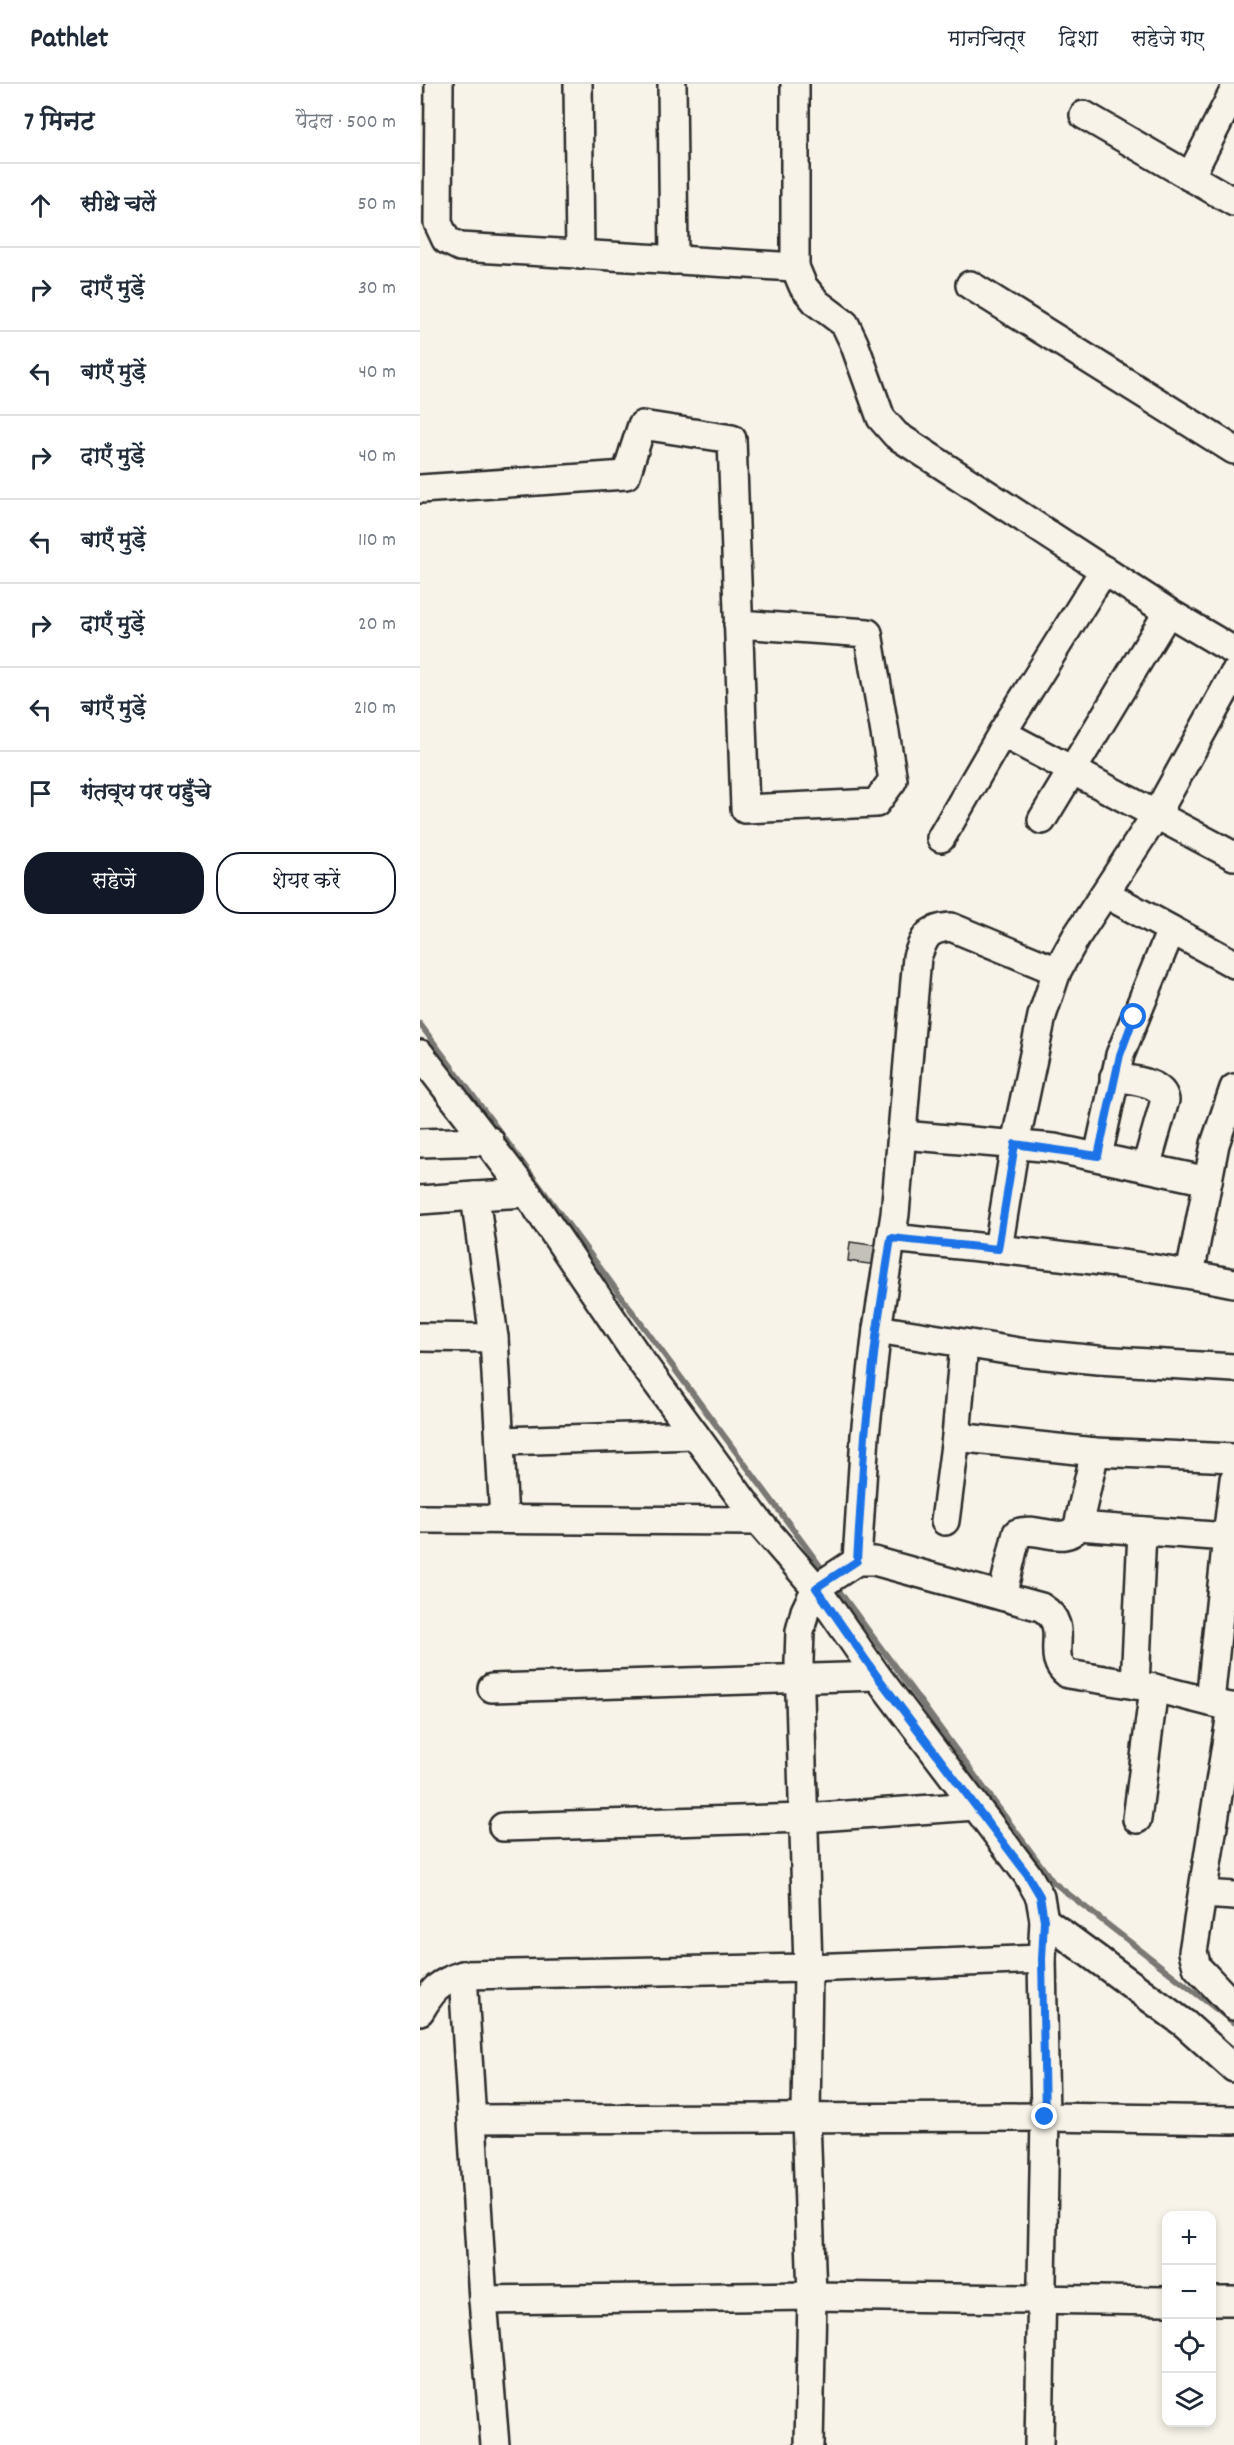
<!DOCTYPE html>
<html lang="hi">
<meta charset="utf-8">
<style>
:root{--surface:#fff;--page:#f6f6f7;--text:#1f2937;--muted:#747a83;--line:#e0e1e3;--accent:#111827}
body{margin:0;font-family:Dekko,"Playpen Sans Deva",sans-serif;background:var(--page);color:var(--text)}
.controls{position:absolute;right:18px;bottom:18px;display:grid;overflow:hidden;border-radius:12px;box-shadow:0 3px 9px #0003}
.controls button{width:54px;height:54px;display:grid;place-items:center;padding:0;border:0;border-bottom:2px solid var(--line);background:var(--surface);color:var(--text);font:30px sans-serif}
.stop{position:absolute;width:18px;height:18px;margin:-14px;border:4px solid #1a73e8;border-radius:50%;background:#fff}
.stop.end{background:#1a73e8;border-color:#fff;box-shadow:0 2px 6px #0008}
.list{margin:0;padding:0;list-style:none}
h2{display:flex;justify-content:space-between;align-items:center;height:78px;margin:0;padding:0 24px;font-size:26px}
h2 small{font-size:20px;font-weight:400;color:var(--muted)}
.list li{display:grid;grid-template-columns:39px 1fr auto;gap:18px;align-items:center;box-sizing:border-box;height:84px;padding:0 24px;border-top:2px solid var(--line)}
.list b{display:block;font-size:22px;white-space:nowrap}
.list em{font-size:20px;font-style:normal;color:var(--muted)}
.actions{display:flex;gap:12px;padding:18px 24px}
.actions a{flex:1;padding:14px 0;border:2px solid var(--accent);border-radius:24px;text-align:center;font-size:21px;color:var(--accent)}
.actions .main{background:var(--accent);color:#fff}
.icon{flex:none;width:33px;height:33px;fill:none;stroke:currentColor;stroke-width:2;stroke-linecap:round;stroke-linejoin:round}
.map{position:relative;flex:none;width:814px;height:2361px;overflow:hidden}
header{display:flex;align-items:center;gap:36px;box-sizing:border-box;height:84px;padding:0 30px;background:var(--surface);border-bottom:2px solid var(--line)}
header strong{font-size:28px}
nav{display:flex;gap:33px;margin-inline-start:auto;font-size:21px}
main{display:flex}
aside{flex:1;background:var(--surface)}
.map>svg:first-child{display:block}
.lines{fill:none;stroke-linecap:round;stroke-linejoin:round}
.stream{stroke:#7a7874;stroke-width:6}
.building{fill:#c4c1b9;stroke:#2b2b2b;stroke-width:1.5}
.minor-casing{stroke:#2b2b2b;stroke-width:32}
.minor{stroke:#f7f3e8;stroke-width:27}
.route{stroke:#1a73e8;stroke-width:8}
</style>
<header>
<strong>Pathlet</strong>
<nav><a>मानचित्र</a><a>दिशा</a><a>सहेजे गए</a></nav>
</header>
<main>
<aside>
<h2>7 मिनट<small>पैदल · 500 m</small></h2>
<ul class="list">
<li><svg class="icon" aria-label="ahead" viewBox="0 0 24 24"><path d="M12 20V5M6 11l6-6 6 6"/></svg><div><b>सीधे चलें</b></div><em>50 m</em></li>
<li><svg class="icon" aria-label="right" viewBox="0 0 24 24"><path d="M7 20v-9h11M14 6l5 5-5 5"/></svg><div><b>दाएँ मुड़ें</b></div><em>30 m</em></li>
<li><svg class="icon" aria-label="left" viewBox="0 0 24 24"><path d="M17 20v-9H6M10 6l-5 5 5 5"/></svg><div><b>बाएँ मुड़ें</b></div><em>40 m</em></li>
<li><svg class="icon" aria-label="right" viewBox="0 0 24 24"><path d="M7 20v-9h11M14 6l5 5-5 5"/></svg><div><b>दाएँ मुड़ें</b></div><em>40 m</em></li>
<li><svg class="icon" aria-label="left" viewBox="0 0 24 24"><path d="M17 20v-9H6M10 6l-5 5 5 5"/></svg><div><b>बाएँ मुड़ें</b></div><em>110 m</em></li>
<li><svg class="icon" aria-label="right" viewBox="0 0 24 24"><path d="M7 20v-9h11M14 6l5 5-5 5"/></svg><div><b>दाएँ मुड़ें</b></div><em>20 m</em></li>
<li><svg class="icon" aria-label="left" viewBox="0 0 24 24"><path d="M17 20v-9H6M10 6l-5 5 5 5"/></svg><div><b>बाएँ मुड़ें</b></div><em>210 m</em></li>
<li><svg class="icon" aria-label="arrive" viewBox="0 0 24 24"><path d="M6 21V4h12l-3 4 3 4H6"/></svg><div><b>गंतव्य पर पहुँचे</b></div></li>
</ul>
<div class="actions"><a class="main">सहेजें</a><a>शेयर करें</a></div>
</aside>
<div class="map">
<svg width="814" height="2361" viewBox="0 0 814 2361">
<rect width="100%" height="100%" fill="#f7f3e8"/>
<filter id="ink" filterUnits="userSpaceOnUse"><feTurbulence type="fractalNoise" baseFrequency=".0167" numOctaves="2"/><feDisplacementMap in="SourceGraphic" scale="12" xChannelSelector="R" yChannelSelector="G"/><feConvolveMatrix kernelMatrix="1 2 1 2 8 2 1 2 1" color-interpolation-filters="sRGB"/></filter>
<g filter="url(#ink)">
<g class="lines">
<g class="stream">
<polyline points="0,940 406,1490"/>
<polyline points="414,1500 633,1798 814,1939"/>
</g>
</g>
<polygon class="building" points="430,1158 466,1163 463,1182 428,1177"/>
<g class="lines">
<g class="minor-casing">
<g id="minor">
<polyline points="19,0 18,139 26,156 40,163 375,183 375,0"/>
<polyline points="158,0 160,171"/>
<polyline points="252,0 254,176"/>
<polyline points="664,31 814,118"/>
<polyline points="770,93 814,7"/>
<polyline points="375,183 383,202 397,219 425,240 434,259 461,334 476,351 748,528 814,567"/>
<polyline points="550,201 814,366"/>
<polyline points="0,405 206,391 222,341 312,355 325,725 456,719 473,696 448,549 318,540"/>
<polyline points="582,649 814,772"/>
<polyline points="622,736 748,528"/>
<polyline points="521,754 582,649 684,486"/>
<polyline points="686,810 814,880"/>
<polyline points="0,970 107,1109 218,1273 338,1437 396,1504 457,1592 607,1790 620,1813 624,1836 622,1875"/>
<path d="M694,993C710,996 742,997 745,1016L726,1083"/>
<polyline points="482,1051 634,1064 788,1097"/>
<polyline points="0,1059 70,1057"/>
<polyline points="678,1072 700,971 751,846"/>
<polyline points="0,1116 55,1112"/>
<path d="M471,1154C585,1166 701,1176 814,1199"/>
<polyline points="578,1165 595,1060 622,932 637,887 656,853 736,731 814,590"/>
<polyline points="770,1190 795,1060 814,1004"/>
<polyline points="457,1245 605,1269 678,1276 814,1284"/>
<polyline points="0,1253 74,1254"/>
<polyline points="536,1353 675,1368 814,1374"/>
<polyline points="80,1357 275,1351"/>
<polyline points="814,1395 807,1453 814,1453"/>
<polyline points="0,1435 338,1437"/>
<polyline points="84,1435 74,1254 55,1112 107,1109"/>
<polyline points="525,1437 536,1353 544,1260"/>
<polyline points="658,1442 807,1453 790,1618"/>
<path d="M437,1477L445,1351L457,1245L475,1130L497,873C505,852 507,845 531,843L637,887"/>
<path d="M582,1512L597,1449C617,1441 644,1463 658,1442L675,1368"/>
<polyline points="715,1601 722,1447"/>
<polyline points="72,1604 457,1592"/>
<polyline points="812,1623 773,1868 777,1883 814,1922"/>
<polyline points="717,1735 734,1604"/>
<polyline points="83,1743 384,1734 555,1722"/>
<polyline points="783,1810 814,1812"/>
<polyline points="624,1836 765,1940 814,1984"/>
<path d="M0,1927C13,1905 18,1899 43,1891"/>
<polyline points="54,2035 625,2033 814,2036"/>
<polyline points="63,2216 392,2212 746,2217"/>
<polyline points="792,2217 814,2217"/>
<polyline points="75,2361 63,2216 43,1891 388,1884 622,1875 625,2033 619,2361"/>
<path d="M389,2361L392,2212L386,2034L388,1884L379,1577L380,1547L385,1527L396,1504L437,1477H454L621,1523C654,1543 622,1571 648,1590L734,1604L814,1624"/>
</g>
</g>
<use href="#minor" class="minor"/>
</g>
</g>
<g class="lines" filter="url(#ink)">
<polyline class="route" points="625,2033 622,1875 624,1836 620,1812 607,1790 457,1592 396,1504 437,1477 445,1351 457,1245 471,1154 578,1165 595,1060 678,1072 700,971 714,933"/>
</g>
</svg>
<div class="controls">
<button>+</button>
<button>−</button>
<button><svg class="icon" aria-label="locate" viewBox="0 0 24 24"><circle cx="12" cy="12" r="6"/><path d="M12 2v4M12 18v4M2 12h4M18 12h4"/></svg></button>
<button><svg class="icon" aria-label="layers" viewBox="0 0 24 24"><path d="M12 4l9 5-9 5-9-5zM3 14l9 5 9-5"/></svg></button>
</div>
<div class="stop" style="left:714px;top:933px"></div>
<div class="stop end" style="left:625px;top:2033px"></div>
</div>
</main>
